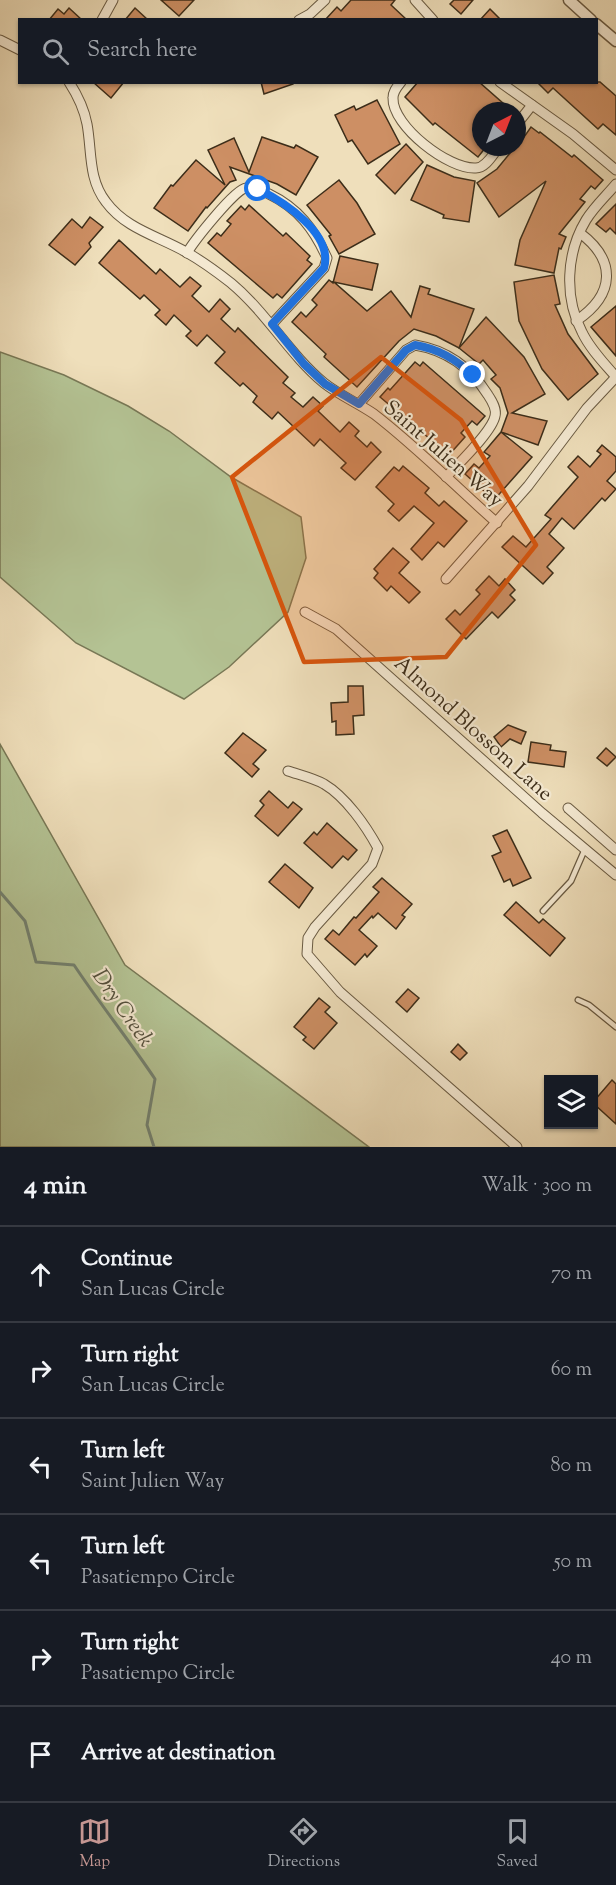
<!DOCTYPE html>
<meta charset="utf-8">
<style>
:root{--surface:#171b24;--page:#242831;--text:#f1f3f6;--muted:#9ea1a6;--line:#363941;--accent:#c59692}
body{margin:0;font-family:"Sorts Mill Goudy",serif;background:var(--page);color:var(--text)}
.controls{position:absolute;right:18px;bottom:18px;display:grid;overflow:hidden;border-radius:0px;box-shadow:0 2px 4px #0004}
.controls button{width:54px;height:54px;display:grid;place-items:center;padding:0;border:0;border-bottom:2px solid var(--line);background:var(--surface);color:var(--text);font:30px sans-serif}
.compass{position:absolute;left:472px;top:102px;width:54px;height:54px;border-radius:50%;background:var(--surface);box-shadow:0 2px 4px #0004;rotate:42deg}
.stop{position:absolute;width:18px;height:18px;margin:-14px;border:4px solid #1a73e8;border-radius:50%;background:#fff}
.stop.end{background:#1a73e8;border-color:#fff;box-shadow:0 2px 6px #0008}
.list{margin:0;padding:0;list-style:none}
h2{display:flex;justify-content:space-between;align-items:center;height:78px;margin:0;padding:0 24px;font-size:26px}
h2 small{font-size:20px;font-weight:400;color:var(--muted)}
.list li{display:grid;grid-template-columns:39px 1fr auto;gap:18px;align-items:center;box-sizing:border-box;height:96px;padding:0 24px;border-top:2px solid var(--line)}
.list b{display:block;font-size:22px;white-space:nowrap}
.list p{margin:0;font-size:20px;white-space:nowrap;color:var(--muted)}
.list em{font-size:20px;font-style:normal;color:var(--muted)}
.icon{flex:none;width:33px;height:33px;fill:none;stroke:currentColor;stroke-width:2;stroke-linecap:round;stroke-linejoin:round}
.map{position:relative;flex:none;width:616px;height:1147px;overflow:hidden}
.search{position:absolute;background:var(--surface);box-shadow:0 2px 4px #0004;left:18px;right:18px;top:18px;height:66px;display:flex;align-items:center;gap:15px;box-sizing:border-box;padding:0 21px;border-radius:0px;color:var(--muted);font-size:22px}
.sheet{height:654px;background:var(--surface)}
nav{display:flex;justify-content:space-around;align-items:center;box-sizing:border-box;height:84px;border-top:2px solid var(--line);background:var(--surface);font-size:16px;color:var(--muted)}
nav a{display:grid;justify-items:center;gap:3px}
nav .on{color:var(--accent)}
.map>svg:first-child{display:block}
.green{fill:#b4c394;stroke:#787856;stroke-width:1.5}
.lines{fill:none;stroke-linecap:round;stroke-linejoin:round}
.stream{stroke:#748372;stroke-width:3}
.building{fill:#cd8f64;stroke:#3c2d19;stroke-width:1.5}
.service-casing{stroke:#695a42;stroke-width:7}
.minor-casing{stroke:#695a42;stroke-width:11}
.tertiary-casing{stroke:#695a42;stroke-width:13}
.service{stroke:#f5ead3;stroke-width:4.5}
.minor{stroke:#f5ead3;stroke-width:9}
.tertiary{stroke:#f5ead3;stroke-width:10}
.route{stroke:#1a73e8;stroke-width:8}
.marked{fill:#d7550d;fill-opacity:0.2;stroke:#d7550d;stroke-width:4.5;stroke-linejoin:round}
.labels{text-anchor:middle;stroke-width:4.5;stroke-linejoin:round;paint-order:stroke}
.street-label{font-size:21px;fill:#3c2d19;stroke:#f5ead3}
.water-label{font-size:22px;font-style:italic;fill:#54513e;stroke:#f5ead3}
</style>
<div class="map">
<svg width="616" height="1147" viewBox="0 0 616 1147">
<rect width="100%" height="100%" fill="#efdfbb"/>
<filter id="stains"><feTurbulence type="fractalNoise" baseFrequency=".00333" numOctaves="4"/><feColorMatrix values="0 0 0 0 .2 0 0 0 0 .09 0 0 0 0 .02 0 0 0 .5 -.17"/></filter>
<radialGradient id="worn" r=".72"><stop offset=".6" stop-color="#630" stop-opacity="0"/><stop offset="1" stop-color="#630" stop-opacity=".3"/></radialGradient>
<g class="green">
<polygon points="0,352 64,375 128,406 169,431 231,477 301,517 306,558 288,612 229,667 184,699 76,643 0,577"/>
<polygon points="0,744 125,965 369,1147 0,1147"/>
</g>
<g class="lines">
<path class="stream" d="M0,892L25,921L36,962L74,965C100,1004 129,1040 155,1079L147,1125L154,1147"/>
</g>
<g class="building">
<polygon points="161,0 194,0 179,16"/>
<polygon points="351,0 395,0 391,5 407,20 325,20 337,7 341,11"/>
<polygon points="454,0 473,0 461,14 450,4"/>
<polygon points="69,8 82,20 49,20 58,9 64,14"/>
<polygon points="135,8 148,20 125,20"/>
<polygon points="490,9 501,20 480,20"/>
<polygon points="93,82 124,82 111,98"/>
<polygon points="261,82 293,82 293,84 264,94"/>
<polygon points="418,82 479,82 512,111 481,111 481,147 486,147 478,157 435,123 433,125 405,97"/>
<polygon points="537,82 600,82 616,96 616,135 603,124 598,129 553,88 548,93"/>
<polygon points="377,100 400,144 368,164 352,140 348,142 335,115 354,106 356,110"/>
<polygon points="531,127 539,133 540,132 572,157 574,155 603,180 595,189 591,186 580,199 585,202 559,234 566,237 561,249 559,248 554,273 515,265 520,240 546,181 499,217 477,183 497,169 515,147 517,147"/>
<polygon points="262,137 294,148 296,145 318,157 296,195 277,184 230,167 236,180 230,182 207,208 206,207 188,231 154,208 171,185 173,186 196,160 225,185 208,150 234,138 249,172"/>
<polygon points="406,144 423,162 395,194 376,175"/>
<polygon points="427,165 454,177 475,181 469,222 443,218 444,215 411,200"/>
<polygon points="339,180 357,203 375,234 339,254 329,236 331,235 307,205"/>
<polygon points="616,204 616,234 610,228 606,232 596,224"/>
<polygon points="249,205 283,236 286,233 310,256 307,260 312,264 282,298 277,294 273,298 208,243 217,233 221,236 231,224 227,221 241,206 245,210"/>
<polygon points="90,217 103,227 89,243 91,247 75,265 49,245 72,219 82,228"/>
<polygon points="119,240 156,274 160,269 180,287 190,277 201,286 192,296 209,312 220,299 230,309 221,319 235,332 238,328 288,377 283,383 295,393 291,397 303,407 313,397 323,406 318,411 340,432 349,422 359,431 355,436 367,447 371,442 381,452 355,480 341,468 346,463 320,439 314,446 278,412 272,419 253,402 257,396 243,383 240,386 215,363 225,352 207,335 197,346 186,336 191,331 174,315 166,325 155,315 160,310 144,295 140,299 99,263"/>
<polygon points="340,256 378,264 372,290 334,282 367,311 391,291 411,317 420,286 430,289 428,294 474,309 459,348 436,336 414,329 399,341 357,387 324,357 326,354 292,322 301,312 306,317 317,305 312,300 329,280 333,283"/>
<polygon points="554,275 560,304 555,305 568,334 598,374 568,400 542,369 519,321 514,282"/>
<polygon points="616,306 616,356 591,327"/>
<polygon points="486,317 524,357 545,394 512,413 547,421 538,445 501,432 532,457 494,500 465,474 474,464 479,468 490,456 484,452 501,432 508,413 500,388 491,379 496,375 483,360 479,364 459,348"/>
<polygon points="415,362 420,366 423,362 485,416 477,425 472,421 461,433 465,437 449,455 380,397 388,388 390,390"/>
<polygon points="602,445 616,457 616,471 607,481 616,489 605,501 602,498 574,529 562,518 549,534 564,548 547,567 553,573 543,584 502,547 513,536 526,547 551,519 545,515 578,477 568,467 578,456 590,467 601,454 597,451"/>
<polygon points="403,466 429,488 425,493 439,506 444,501 467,521 444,547 438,542 422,560 411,549 434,523 414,506 399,521 388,511 394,504 376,487 394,467 399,471"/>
<polygon points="393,548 409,562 399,573 420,592 409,603 391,586 387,591 374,578 378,573 374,569"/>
<polygon points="489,576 499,586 505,579 515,590 510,595 515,600 498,618 492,612 466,639 446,619 455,610 460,615 480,594 476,590"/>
<polygon points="348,686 363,686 364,715 353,716 354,734 336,735 336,721 332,722 331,703 348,702"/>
<polygon points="508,725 526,732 521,744 510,739 501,747 494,737"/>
<polygon points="243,733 266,750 253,764 259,769 252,777 225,753"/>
<polygon points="531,742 551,745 550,750 566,752 564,767 528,762"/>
<polygon points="606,748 616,757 607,766 597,758"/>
<polygon points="269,791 288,808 293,802 302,809 278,836 255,816 264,805 260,801"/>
<polygon points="327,823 357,850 348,860 343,856 332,868 304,843 314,832 317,835"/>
<polygon points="507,830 531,878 513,886 510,879 504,882 492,856 501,852 493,836"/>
<polygon points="285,864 313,888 299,908 269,882"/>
<polygon points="382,878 412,904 402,915 405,917 396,929 378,913 373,918 372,916 359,930 377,946 367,957 365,954 355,965 325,939 333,930 339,935 354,917 356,918 379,892 373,887"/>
<polygon points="516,902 539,923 543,919 565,938 550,956 504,915"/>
<polygon points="408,989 419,998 407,1012 396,1002"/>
<polygon points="319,998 330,1007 325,1012 337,1023 314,1049 303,1040 306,1037 294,1027"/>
<polygon points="458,1044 467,1053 460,1060 451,1052"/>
<polygon points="612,1080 616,1084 616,1124 594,1104 594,1101"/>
</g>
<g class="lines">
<g class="service-casing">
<g id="service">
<polyline points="543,911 571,881 585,849"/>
<polyline points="578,1000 589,1005 616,1027"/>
</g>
</g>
<g class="minor-casing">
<g id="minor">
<polyline points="415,0 433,20"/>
<polyline points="102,20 113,0"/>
<polyline points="299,20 310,14 325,0"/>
<polyline points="0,40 20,50"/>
<path d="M69,82C78,96 84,108 87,124C92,151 88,179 106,202C126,229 158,236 186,252C202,261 217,272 231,283C267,313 289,354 324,383C339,395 358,403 374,414C417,447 456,487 497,523"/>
<path d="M401,82C397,87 393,91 393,98C392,126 449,170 476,168C486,168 493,154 499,147"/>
<polyline points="500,82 573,134 616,170"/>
<polyline points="517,124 532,105"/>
<path d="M616,184C606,196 594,207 586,220C566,253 564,298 582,332C590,349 604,363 616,377"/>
<path d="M187,253C194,241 235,189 246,188C254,187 262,191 269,194C298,208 314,229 327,258L324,268L272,324"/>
<path d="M576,321C616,294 616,260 580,233"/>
<path d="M359,404L406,350L415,345C446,350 471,368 488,395C492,401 497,409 495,416C492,432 458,464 446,477"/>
<polyline points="446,579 528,486 587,408 616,377"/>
<polyline points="305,612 336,629 542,813 616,875"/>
<path d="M288,771C300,775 313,778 324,784C346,797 366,826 378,848L372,864L315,927L308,938L307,954L340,992L517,1147"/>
<polyline points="568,808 616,850"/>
</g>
</g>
<g class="tertiary-casing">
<g id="tertiary">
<polyline points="569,0 591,20"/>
<polyline points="596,24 616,41"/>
</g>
</g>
<use href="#service" class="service"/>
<use href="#minor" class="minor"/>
<use href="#tertiary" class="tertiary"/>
</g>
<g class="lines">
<path class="route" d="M258,189C284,202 334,234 324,268L272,324L304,364L325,384L359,404L406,350L415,345C439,349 455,359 473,375"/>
</g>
<path class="marked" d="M381,357L461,420L536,545L446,657L304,662L232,477Z"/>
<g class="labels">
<g class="street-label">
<text transform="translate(444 453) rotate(41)" y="7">Saint Julien Way</text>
<text transform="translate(474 728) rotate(42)" y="7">Almond Blossom Lane</text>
</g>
<g class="water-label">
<text transform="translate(124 1007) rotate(55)" y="8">Dry Creek</text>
</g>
</g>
<rect width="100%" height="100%" filter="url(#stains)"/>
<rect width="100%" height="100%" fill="url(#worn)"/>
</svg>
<div class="controls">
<button><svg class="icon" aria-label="layers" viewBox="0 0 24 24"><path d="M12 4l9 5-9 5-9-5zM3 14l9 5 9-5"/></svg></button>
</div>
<svg class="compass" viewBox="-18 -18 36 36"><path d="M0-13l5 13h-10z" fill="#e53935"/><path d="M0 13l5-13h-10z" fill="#9ea1a6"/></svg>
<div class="stop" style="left:258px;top:189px"></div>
<div class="stop end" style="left:473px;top:375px"></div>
<div class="search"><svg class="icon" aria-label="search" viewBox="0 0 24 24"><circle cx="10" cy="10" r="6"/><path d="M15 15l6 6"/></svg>Search here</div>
</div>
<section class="sheet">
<h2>4 min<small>Walk · 300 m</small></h2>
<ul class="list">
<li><svg class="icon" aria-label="ahead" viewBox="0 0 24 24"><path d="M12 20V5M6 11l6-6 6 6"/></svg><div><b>Continue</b><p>San Lucas Circle</p></div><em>70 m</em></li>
<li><svg class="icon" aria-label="right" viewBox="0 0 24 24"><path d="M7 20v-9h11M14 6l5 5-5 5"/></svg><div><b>Turn right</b><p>San Lucas Circle</p></div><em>60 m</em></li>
<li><svg class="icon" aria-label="left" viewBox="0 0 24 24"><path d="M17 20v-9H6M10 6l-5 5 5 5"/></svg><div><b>Turn left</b><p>Saint Julien Way</p></div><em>80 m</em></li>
<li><svg class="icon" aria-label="left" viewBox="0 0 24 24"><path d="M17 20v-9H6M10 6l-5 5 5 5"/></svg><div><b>Turn left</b><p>Pasatiempo Circle</p></div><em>50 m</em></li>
<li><svg class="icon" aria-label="right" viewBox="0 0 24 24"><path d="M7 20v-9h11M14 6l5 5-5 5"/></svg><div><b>Turn right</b><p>Pasatiempo Circle</p></div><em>40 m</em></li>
<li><svg class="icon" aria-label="arrive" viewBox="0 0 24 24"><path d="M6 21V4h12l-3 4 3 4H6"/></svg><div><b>Arrive at destination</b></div></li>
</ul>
</section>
<nav>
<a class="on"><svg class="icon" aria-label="map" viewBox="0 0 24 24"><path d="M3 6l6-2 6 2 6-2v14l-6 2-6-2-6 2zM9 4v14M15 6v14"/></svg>Map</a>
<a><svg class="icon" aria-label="directions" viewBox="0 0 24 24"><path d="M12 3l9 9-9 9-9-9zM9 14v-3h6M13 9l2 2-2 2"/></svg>Directions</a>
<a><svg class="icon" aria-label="saved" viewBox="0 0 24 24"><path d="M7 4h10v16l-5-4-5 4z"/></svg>Saved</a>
</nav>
